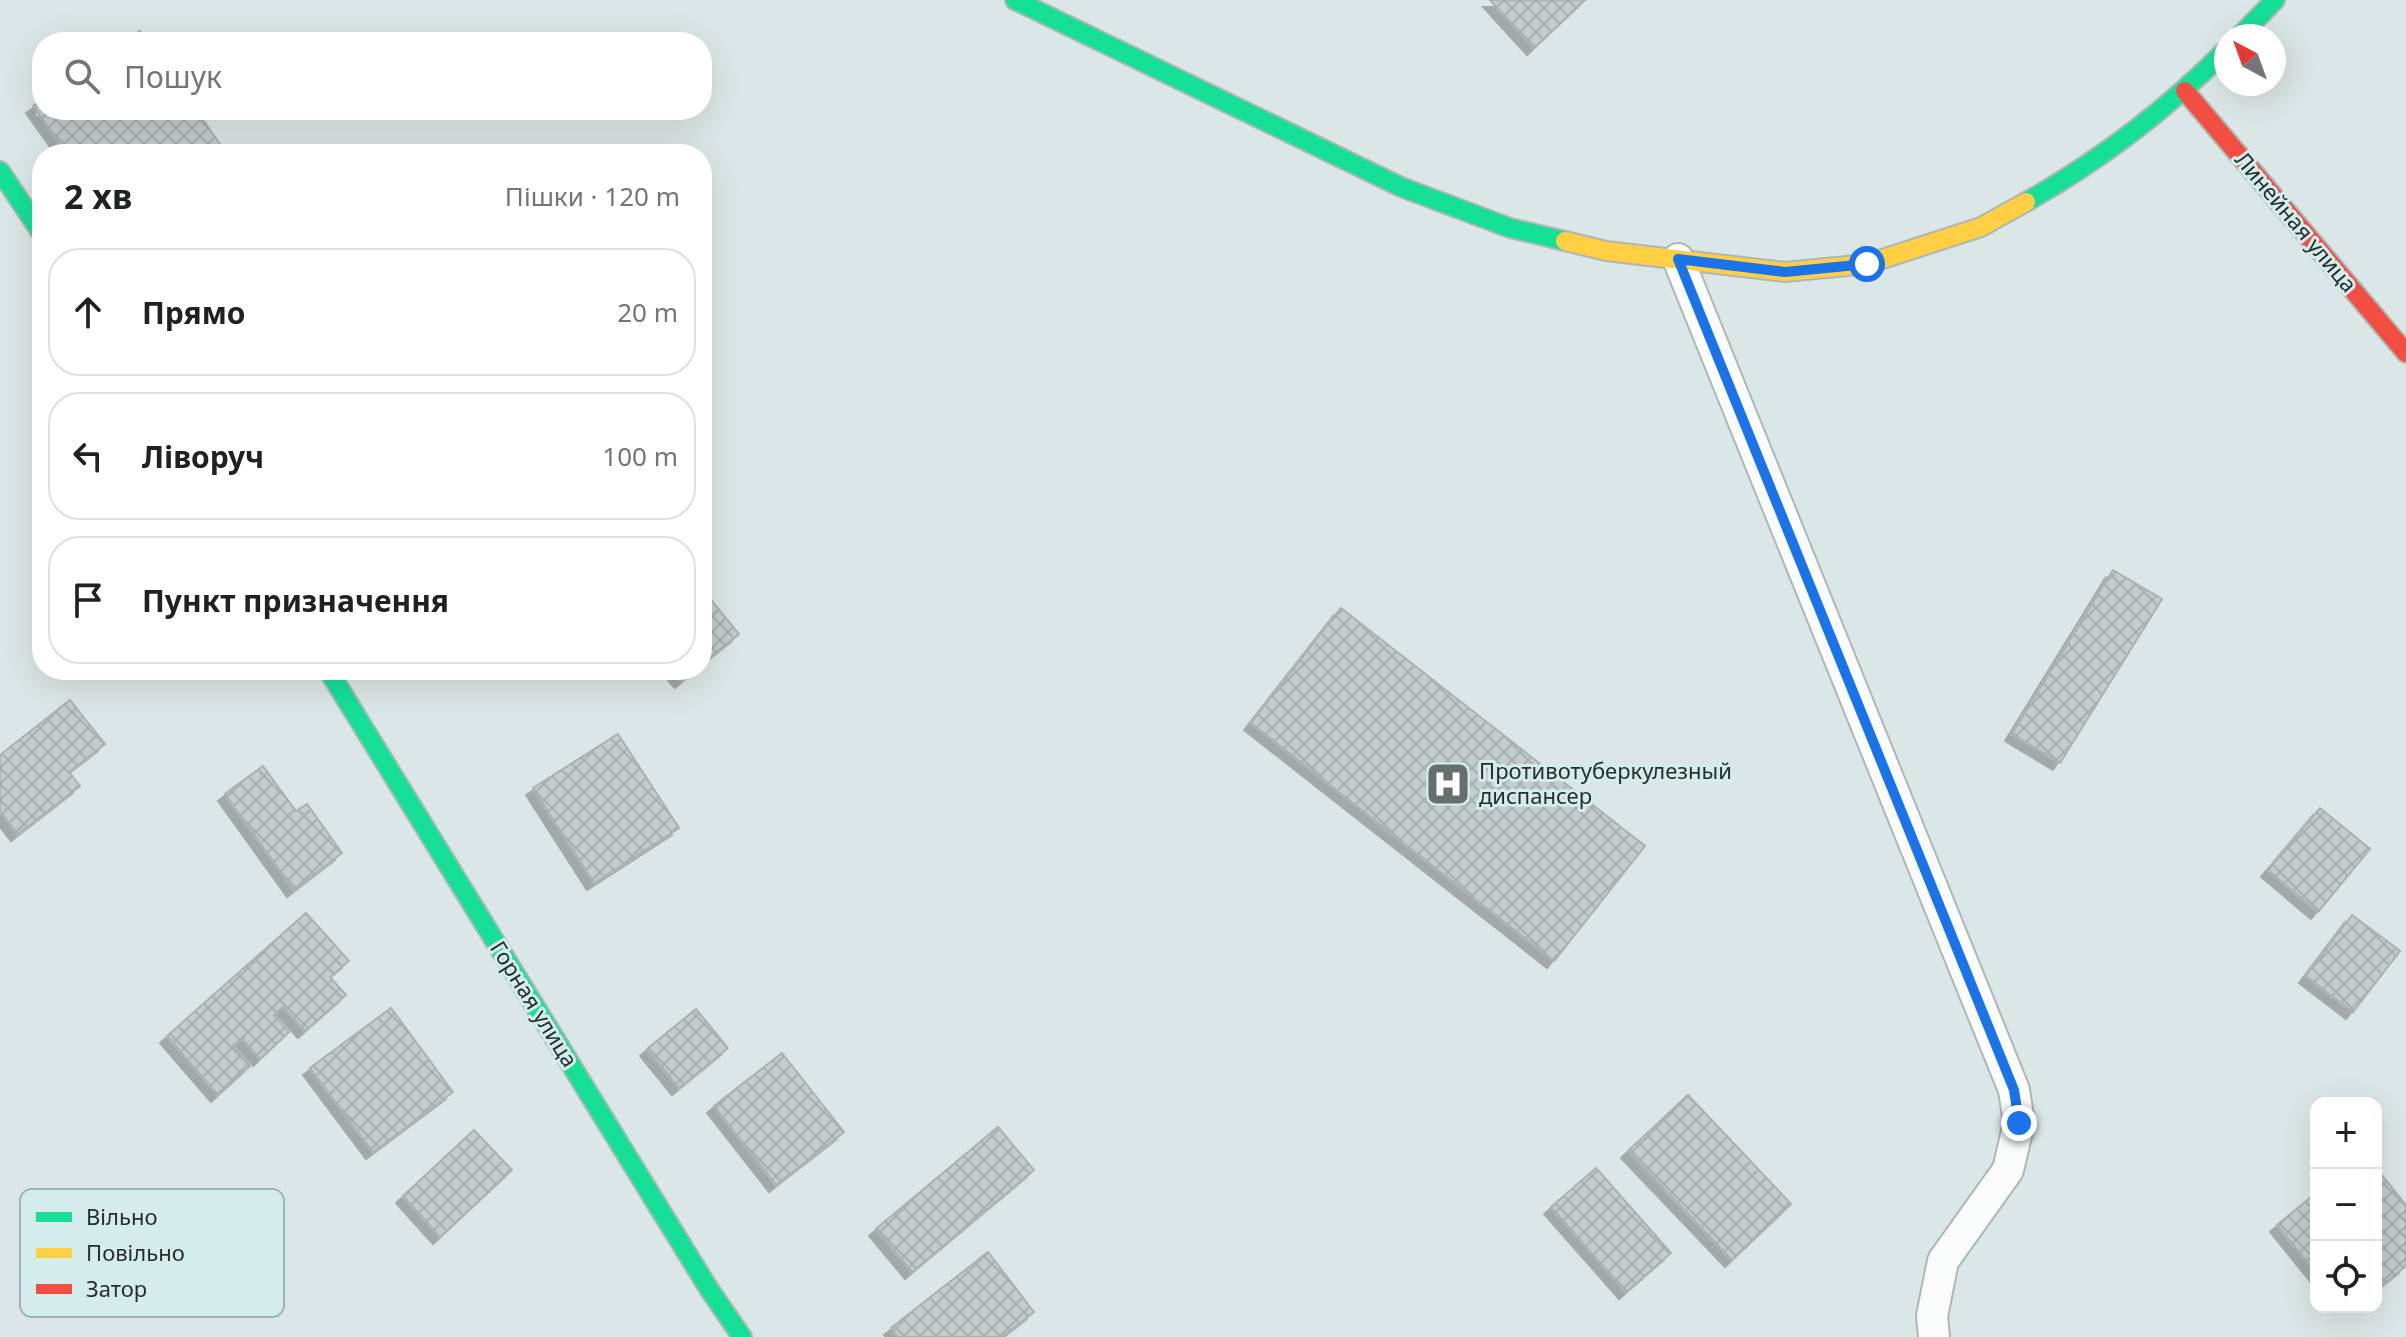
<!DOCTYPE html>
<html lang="uk">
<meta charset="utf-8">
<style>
:root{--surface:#fff;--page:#f2f2f2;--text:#202124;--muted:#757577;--line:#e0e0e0}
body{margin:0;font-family:"Noto Sans",sans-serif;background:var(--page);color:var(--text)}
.controls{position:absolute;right:24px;bottom:24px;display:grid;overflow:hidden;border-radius:16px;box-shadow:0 8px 32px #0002}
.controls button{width:72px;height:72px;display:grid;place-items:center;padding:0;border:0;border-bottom:2px solid var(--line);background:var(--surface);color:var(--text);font:40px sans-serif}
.compass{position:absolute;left:2214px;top:24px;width:72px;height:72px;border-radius:50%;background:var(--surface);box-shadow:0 8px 32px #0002;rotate:319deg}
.stop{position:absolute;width:24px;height:24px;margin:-18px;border:6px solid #1a73e8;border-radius:50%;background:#fff}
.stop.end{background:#1a73e8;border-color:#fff;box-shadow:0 2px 8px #0008}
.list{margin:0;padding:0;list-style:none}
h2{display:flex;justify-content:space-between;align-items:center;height:104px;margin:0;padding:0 32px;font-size:34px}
h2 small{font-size:26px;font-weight:400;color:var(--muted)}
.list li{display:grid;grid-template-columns:52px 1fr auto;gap:24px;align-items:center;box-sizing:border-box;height:128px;margin:0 16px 16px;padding:0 16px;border:2px solid var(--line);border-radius:32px}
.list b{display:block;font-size:30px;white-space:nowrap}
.list em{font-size:26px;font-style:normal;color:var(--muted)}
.icon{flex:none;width:44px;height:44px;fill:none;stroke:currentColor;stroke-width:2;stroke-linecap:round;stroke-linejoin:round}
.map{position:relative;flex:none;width:2406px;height:1337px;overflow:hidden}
.search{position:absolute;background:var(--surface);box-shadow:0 8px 32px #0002;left:32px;top:32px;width:680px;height:88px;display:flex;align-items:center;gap:20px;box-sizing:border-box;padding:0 28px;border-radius:32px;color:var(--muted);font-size:30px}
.panel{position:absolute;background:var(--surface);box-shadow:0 8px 32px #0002;left:32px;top:144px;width:680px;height:536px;border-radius:32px}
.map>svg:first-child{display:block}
.building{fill:url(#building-cross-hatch);stroke:#a9b2b1;stroke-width:2;filter:url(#shadow)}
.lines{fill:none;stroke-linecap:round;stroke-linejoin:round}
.lane-casing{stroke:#adb7b6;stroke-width:34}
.fast-casing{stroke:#adb7b6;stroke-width:22}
.slow-casing{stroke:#adb7b6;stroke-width:22}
.jam-casing{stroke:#adb7b6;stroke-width:22}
.lane{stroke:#fafbfb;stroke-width:30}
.fast{stroke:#16e098;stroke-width:18}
.slow{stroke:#ffcf43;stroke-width:18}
.jam{stroke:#f24e42;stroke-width:18}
.route{stroke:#1a73e8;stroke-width:10}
.labels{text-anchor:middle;stroke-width:6;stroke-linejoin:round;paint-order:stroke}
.street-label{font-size:22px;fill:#262e2e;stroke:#d5edea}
.poi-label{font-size:22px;fill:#262e2e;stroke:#d5edea;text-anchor:start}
.key{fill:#d5edea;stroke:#a0b4b2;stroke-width:2}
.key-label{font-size:22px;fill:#262e2e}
</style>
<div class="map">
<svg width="2406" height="1337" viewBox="0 0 2406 1337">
<defs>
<pattern id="building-cross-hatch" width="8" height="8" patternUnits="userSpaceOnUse" patternTransform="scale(2)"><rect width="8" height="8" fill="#c3cdcc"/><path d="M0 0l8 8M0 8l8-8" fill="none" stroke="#a7b0b0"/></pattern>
<filter id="shadow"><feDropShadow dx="-7" dy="7" stdDeviation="0" flood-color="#0004"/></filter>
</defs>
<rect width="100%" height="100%" fill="#dbe7e6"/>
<g class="building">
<polygon points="1490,0 1585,0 1534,48"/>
<polygon points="140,31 148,42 124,42"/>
<polygon points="42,100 42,110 196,110 227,154 67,154 33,106"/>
<polygon points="2113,570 2162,599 2060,763 2012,734"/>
<polygon points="702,589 739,634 702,664"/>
<polygon points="1341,608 1645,846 1554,961 1251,723"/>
<polygon points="672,670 695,670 682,681"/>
<polygon points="70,700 105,744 69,772 80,786 18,834 0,811 0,755"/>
<polygon points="618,734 679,828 594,883 533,788"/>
<polygon points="263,766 296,811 307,804 342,853 294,890 225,794"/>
<polygon points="2320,808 2370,849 2318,912 2268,870"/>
<polygon points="306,913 349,961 330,977 346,995 305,1031 283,1007 274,1015 289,1032 260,1059 242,1038 233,1046 250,1066 218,1095 167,1036"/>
<polygon points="2352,915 2400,951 2353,1012 2306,976"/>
<polygon points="391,1008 453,1092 373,1152 310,1068"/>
<polygon points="696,1009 728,1048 679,1088 647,1049"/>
<polygon points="782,1053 844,1132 776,1185 714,1106"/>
<polygon points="1688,1095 1791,1204 1732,1260 1628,1151"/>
<polygon points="998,1127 1034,1170 912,1272 876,1229"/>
<polygon points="474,1130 512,1170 440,1237 403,1196"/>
<polygon points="1596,1168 1671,1253 1626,1292 1551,1207"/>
<polygon points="2376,1168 2406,1205 2406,1266 2376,1290"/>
<polygon points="2316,1193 2316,1273 2277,1225"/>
<polygon points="988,1252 1034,1312 1002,1337 898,1337 891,1328"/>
</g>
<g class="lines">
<g class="lane-casing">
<polyline id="lane" points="1678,259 2014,1090 2019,1123 2008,1170 1943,1261 1932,1316 1934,1337"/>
</g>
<g class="fast-casing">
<g id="fast">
<polyline points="1015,0 1401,187 1510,228 1565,241"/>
<polyline points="2240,36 2275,0"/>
<polyline points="0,171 42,234"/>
<path d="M2026,202C2099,161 2167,109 2226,50"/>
<polyline points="328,670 709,1289 742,1337"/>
</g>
</g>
<g class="slow-casing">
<polyline id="slow" points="1565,241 1606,251 1785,272 1867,264 1981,227 2026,202"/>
</g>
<g class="jam-casing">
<polyline id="jam" points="2185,91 2406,353"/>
</g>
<use href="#lane" class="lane"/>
<use href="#fast" class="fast"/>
<use href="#slow" class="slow"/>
<use href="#jam" class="jam"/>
</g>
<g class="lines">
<polyline class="route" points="1867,264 1785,272 1678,259 2014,1090 2019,1123"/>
</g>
<defs>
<g id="hospital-square" transform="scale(2.3)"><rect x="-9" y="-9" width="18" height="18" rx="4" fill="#656f6e" stroke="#d5edea"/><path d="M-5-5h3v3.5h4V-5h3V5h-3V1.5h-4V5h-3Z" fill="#fff"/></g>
</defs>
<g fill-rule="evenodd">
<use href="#hospital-square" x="1448" y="784"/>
</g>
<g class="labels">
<g class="street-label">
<text transform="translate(2296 222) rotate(50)" y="8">Линейная улица</text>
<text transform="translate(534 1004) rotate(58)" y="8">Горная улица</text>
</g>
<g class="poi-label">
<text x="1479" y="779">Противотуберкулезный<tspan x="1479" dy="25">диспансер</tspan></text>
</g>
</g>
<rect x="20" y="1189" width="264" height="128" rx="12" class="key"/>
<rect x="36" y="1212" width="36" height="10" fill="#16e098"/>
<rect x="36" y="1248" width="36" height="10" fill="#ffcf43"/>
<rect x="36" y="1284" width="36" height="10" fill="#f24e42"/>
<g class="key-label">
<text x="86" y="1225">Вільно</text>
<text x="86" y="1261">Повільно</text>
<text x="86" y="1297">Затор</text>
</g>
</svg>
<div class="controls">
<button>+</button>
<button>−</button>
<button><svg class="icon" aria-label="locate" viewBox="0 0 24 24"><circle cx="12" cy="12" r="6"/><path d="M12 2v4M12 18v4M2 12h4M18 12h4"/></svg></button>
</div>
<svg class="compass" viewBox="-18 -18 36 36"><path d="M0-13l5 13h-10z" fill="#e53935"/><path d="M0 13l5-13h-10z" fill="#757577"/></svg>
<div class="stop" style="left:1867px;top:264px"></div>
<div class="stop end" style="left:2019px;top:1123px"></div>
<div class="search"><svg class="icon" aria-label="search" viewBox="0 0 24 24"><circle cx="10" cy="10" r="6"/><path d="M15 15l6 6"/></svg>Пошук</div>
<section class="panel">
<h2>2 хв<small>Пішки · 120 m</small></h2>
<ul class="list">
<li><svg class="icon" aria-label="ahead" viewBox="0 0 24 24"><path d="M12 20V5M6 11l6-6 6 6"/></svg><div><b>Прямо</b></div><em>20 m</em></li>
<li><svg class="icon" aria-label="left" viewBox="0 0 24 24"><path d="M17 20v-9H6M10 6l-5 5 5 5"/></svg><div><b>Ліворуч</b></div><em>100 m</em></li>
<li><svg class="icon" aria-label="arrive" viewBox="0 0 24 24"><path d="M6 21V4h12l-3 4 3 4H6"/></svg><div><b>Пункт призначення</b></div></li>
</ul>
</section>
</div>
